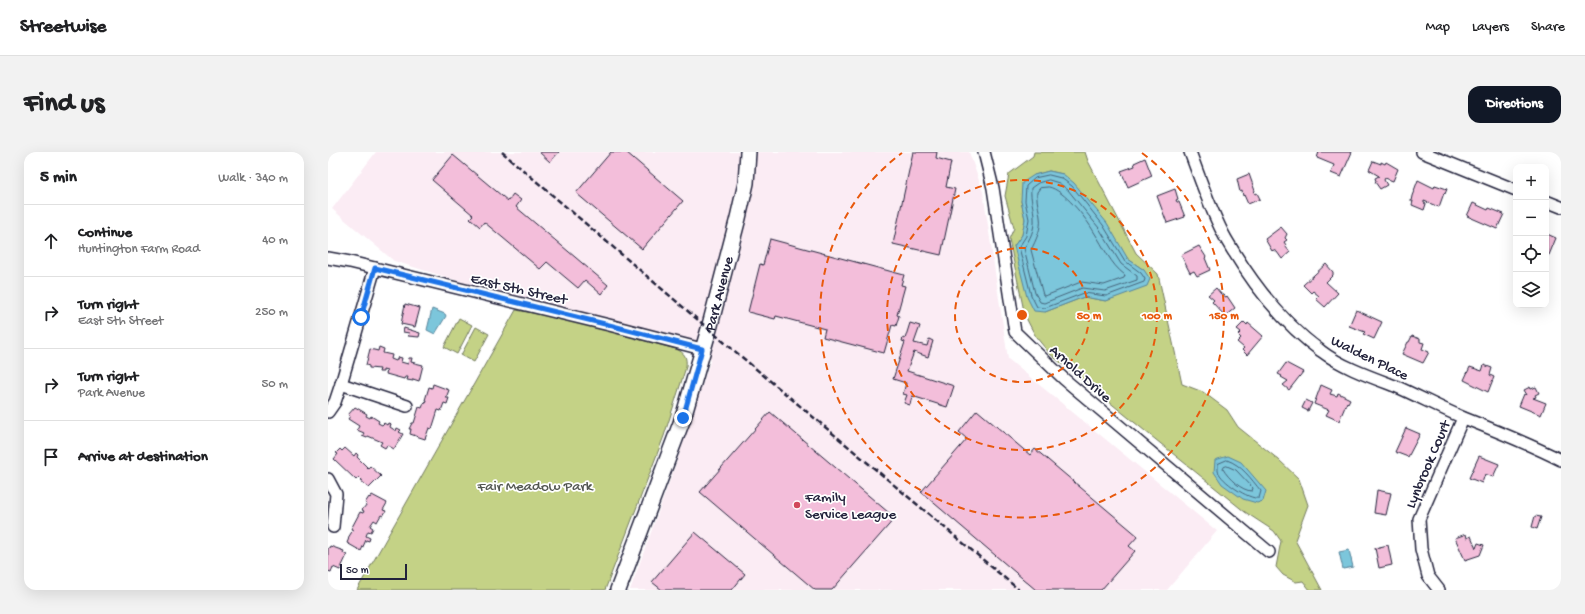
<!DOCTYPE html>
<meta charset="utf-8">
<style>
:root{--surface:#fff;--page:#f2f2f2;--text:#202124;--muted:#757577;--line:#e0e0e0;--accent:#111827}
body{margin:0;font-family:"Gochi Hand",sans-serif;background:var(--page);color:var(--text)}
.controls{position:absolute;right:12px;top:12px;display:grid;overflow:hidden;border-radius:8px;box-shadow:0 4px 16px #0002}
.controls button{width:36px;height:36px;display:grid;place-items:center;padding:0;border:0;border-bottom:1px solid var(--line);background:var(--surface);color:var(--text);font:20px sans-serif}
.scale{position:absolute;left:12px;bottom:10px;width:67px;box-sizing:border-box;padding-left:4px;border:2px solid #22223b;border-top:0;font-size:11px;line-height:14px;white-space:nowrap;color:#22223b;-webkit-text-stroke:3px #fff;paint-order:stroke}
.stop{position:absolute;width:12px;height:12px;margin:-9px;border:3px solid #1a73e8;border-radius:50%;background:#fff}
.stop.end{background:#1a73e8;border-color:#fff;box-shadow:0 1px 4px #0008}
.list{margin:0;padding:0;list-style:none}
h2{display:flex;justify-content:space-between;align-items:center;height:52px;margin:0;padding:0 16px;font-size:17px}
h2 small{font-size:13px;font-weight:400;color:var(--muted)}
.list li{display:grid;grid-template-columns:26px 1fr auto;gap:12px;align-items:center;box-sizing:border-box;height:72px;padding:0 16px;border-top:1px solid var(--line)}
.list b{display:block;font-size:15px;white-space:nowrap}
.list p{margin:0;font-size:13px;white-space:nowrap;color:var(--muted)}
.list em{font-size:13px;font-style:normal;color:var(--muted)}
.icon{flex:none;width:22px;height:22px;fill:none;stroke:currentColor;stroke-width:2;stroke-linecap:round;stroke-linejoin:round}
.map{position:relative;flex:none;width:1233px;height:438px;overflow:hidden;border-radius:12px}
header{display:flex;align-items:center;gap:24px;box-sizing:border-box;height:56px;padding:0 20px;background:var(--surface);border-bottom:1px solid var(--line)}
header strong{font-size:19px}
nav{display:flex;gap:22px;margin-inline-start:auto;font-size:14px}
.intro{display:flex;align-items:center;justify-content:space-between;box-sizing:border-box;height:96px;padding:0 24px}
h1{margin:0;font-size:28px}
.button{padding:10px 18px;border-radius:12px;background:var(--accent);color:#fff;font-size:14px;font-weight:700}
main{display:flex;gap:24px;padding:0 24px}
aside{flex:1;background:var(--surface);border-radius:12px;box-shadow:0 4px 16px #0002}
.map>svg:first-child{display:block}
.built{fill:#fbecf4}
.green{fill:#c4d286;stroke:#737a60;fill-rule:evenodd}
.water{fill:#7bc6db;stroke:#57849b}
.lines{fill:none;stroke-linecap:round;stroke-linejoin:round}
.shore{stroke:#46647b;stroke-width:1}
.building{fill:#f3beda;stroke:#22223b}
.street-casing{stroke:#22223b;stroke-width:14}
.secondary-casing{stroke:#22223b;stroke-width:18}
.street{stroke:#fff;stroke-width:11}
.secondary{stroke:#fff;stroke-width:15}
.rail{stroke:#22223b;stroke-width:2.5;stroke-dasharray:6 3;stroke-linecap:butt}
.route{stroke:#1a73e8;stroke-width:5}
.ring{fill:none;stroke:#e8590c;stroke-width:2;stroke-dasharray:7 5}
.poi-dot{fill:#d1495b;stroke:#fff;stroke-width:1.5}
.labels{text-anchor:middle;stroke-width:3.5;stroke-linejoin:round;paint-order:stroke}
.street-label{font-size:15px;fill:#22223b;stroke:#fff}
.park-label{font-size:15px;fill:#535752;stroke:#fff}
.poi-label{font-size:15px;fill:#22223b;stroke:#fff;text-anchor:start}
.centre{fill:#e8590c;stroke:#fff;stroke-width:2}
.ring-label{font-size:12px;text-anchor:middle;font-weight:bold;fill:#e8590c;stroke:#fff;stroke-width:3.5;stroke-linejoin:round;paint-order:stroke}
</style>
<header>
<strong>Streetwise</strong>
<nav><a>Map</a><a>Layers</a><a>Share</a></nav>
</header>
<div class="intro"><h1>Find us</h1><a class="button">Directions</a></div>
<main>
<aside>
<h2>5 min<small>Walk · 340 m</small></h2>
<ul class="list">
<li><svg class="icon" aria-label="ahead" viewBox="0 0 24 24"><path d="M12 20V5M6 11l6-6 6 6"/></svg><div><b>Continue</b><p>Huntington Farm Road</p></div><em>40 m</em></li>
<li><svg class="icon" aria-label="right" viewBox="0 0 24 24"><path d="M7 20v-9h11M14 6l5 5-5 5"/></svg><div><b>Turn right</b><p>East 5th Street</p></div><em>250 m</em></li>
<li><svg class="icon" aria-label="right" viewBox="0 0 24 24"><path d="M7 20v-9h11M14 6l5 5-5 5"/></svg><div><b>Turn right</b><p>Park Avenue</p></div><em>50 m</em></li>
<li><svg class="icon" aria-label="arrive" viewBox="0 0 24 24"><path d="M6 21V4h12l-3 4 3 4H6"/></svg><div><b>Arrive at destination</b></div></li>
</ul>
</aside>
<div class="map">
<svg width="1233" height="438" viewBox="0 0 1233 438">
<rect width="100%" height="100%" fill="#fff"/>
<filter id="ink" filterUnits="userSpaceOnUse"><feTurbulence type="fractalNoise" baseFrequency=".025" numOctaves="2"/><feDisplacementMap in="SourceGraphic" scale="8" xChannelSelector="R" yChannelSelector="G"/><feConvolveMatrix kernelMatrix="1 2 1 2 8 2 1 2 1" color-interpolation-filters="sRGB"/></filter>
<g filter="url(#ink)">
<polygon class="built" points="48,0 641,0 655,40 680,207 889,379 839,438 302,438 349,309 383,207 66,109 4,57"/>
<g class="green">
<path d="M706,0H757L760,9L808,101L830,122L854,232L875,240L899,258L910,275L951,308L971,327L980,353L967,388L994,438H982L975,429L968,430L955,423L948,415L953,389L946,379L917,360L722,202L708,185L697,164L681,87L686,76L677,44L681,22L705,4ZM721,19L735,22L800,107L816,118L793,143L778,149L756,145L717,160L686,94L694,83L697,67L693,49L706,23Z"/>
<path d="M188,158L232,166L348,197C357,201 359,205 358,215L336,284L277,438H29Z"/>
<polygon points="131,166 144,173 129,202 116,195"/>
<polygon points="148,175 161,182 146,210 133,203"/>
</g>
<g class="water">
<polygon points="721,19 735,22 746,31 779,71 800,107 816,118 822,127 819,134 778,149 756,145 717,160 706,159 699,145 686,94 694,83 697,67 693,49 694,31 706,23"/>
<polygon points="104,157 117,162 118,164 107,182 99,178"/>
<polygon points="900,304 913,310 938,339 935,349 929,351 915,347 894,332 886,320 887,308"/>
<polygon points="1021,398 1025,415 1015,417 1011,400"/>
</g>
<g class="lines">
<g class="shore">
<polygon points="721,23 733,26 744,34 775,73 797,109 813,121 817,127 816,130 778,144 756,141 717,156 709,155 703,143 691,95 698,84 701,67 697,49 698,34 707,26"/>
<path d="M721,28L731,31L740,38L771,76L793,112L809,124V128L777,139L754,136L716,151L712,150L707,141L696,96C702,87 707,77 706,66C706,55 702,48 703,36L710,31Z"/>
<path d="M721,35C736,38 758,66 766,80C776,95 782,112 797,123L796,126L776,133L753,130L717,144L715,143L703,98C708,88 714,76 712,65C711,56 708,48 709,40L712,36Z"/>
<path d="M899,308C914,313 923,327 933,339L931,346C921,348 893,329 890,319C890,318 890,313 890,312Z"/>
<path d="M899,314L908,318L925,336L924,339C914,339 900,326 895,317L896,315Z"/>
</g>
</g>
<g class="building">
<polygon points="211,0 231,0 222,10"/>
<polygon points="283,0 298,0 355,49 314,97 248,41"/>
<polygon points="585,0 609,0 608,6 623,10 618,35 627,37 613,103 565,92"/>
<polygon points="991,0 1024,0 1013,25 1003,21 1006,13 989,6"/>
<polygon points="125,3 180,49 185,42 193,48 188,55 280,133 273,142 257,128 250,136 219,110 212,117 156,70 152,75 142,66 145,63 104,28"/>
<polygon points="817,6 824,24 800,35 793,19 807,14 806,11"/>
<polygon points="1045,9 1053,12 1053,10 1057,12 1058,10 1070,17 1065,29 1057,26 1056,28 1059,33 1052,37 1047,30 1048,29 1047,26 1051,24 1041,18"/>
<polygon points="921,22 927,39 926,40 927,42 929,41 932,47 920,52 916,43 915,44 914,39 912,40 909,27"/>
<polygon points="1090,28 1106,36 1107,33 1119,37 1117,42 1116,41 1111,55 1096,49 1096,51 1098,52 1096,58 1084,53 1085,49 1083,49 1084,44"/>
<polygon points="847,37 850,47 848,48 849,50 851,50 857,65 839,71 829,44"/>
<polygon points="1145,51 1160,58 1161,56 1176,62 1169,77 1139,64"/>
<polygon points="953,75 959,82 957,86 959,88 956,90 958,93 957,94 962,100 954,107 949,100 945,98 944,99 937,87"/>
<polygon points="1219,82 1228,86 1221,103 1219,104"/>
<polygon points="442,87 576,123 573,133 577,134 569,163 571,164 568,174 564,173 556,201 495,185 497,177 448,164 447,167 420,160 432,112 435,113"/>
<polygon points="871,94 878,105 877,106 882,118 869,124 866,119 862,121 853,103"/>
<polygon points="998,112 1005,120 1005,123 998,130 1010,141 997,155 988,147 991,144 985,139 983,141 975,133"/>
<polygon points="888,136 893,142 898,145 899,144 907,156 897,164 884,150 886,148 880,143"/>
<polygon points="77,152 92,156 87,175 73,172"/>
<polygon points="1028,158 1054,170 1046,187 1035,182 1037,180 1021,174"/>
<polygon points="916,170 919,173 920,171 935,184 919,203 914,198 916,196 909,190 913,186 910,183 913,180 909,177"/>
<polygon points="582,171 592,174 586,191 599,194 601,187 605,189 600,205 586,200 579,219 626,234 619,255 584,244 582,253 576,251 579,243 575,242 578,231 565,227 577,190 574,189 575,186 577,187"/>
<polygon points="76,176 92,181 91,185 80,184 81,181 75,180"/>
<polygon points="1084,184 1092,187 1092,190 1096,191 1094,197 1101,200 1095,211 1074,202 1080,190 1081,190"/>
<polygon points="51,195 56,197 55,201 64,203 63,207 68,209 70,205 74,206 73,210 80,212 81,206 84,206 83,210 95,213 91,229 85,227 85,229 79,228 80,225 77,225 76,227 58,222 59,219 55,218 55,220 51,220 52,217 41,216 41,214 38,213 42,197 50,199"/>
<polygon points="958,211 975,220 961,238 955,233 960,229 953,225 954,224 950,222"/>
<polygon points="1156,213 1164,216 1162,223 1166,225 1160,240 1136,228 1142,215 1154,219"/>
<polygon points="105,232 121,238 118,246 121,246 119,252 116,251 113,259 110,258 104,277 101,276 97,287 82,282 83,277 81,277 84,271 86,271 91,255 94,256 96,251 97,252 98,248 97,248 101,235 104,236"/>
<polygon points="993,233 1004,238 1002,242 1009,244 1010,241 1022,247 1020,251 1019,250 1011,269 998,263 1001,258 986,252"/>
<polygon points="1202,235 1203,237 1208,235 1211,241 1207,243 1208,245 1205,246 1218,251 1213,263 1191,254 1196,242 1199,243 1196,238"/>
<polygon points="978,248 984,251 980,259 974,256"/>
<polygon points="27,255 39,262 38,264 42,266 43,264 51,269 50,271 54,273 56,271 59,273 60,271 63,272 62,275 68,279 69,276 73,278 71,280 75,282 66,297 59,293 57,296 52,293 54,290 40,284 39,286 34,284 36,281 29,278 31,274 20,267 22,264 20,263"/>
<polygon points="649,258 702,303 707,297 810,384 801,394 807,399 773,438 708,438 593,340 639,287 631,280"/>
<polygon points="442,260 567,366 504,438 487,438 372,340"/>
<polygon points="1078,276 1092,282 1080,305 1067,300"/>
<polygon points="17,296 26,304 28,301 30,303 29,305 40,316 42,314 53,324 41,336 32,329 34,328 31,325 28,328 6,307 10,302 8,301 12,297 14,299"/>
<polygon points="1151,304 1171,312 1165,325 1157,322 1154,331 1141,326"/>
<polygon points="1049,338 1063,341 1058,363 1046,361"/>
<polygon points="44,343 59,351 55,358 58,359 55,364 53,363 49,370 46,368 42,374 45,376 43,380 40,379 38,384 42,386 41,389 38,388 33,399 19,391 21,386 20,386 25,378 23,377 32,360 35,361 36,359 34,358 39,352 37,351 41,345 42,346"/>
<polygon points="1207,364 1213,365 1209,377 1204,375"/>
<polygon points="367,380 417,422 404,438 334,438 324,430"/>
<polygon points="1138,382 1139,386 1143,384 1148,396 1150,391 1156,393 1152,403 1137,408 1127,386"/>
<polygon points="1060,393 1064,413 1051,416 1047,396"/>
<polygon points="2,394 16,399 15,401 19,403 12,418 5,415 3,420 0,419 0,396 1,396"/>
</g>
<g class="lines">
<g class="street-casing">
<g id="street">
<polyline points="656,0 665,36 687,180 736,227 941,400"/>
<path d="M862,0C873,29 883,60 898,87C923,130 953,170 993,199C1014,215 1043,225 1067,234C1090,244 1112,256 1136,266C1169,279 1201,292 1233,308"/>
<polyline points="1094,0 1188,38"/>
<polyline points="1218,49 1233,55"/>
<polyline points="0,106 22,110 281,173 374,197"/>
<polyline points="13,232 79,254"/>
<polyline points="0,260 7,250 13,232 47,116"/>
<polyline points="0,327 8,342 5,375"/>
<polyline points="1111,438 1100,424 1093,397 1091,367 1135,266"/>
</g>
</g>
<g class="secondary-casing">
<g id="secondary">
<path id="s1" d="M290,438L355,266L381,177L410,66L418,31L420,0"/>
</g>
</g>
<use href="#street" class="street"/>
<use href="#secondary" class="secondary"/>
<polyline class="rail" points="174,0 390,185 691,438"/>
</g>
</g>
<g class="lines" filter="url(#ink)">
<polyline class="route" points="33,165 47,116 281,173 374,197 355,266"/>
</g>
<g class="ring">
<circle cx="694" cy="163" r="67"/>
<circle cx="694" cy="163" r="135"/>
<path d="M814 1A202 202 0 1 1 574 1"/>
</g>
<circle class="poi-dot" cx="469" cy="353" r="4"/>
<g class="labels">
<g class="street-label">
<text transform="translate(191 136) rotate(13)" y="5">East 5th Street</text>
<text dy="5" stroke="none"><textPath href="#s1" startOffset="313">Park Avenue</textPath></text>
<text transform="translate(1042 205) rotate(26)" y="5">Walden Place</text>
<text transform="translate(753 221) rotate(42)" y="5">Arnold Drive</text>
<text transform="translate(1099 312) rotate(-67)" y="5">Lynbrook Court</text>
</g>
<g class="park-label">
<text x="207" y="338">Fair Meadow Park</text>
</g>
<g class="poi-label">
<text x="477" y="349">Family<tspan x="477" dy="17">Service League</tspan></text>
</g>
</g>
<circle cx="694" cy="163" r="6" class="centre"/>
<g class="ring-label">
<text x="761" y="167">50 m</text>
<text x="829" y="167">100 m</text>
<text x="896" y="167">150 m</text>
</g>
</svg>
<div class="controls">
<button>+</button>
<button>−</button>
<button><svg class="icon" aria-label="locate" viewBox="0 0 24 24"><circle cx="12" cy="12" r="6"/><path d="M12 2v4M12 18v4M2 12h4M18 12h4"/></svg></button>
<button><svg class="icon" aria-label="layers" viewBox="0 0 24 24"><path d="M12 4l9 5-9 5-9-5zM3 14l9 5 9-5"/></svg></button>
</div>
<div class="scale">50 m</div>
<div class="stop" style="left:33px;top:165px"></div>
<div class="stop end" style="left:355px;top:266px"></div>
</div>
</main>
